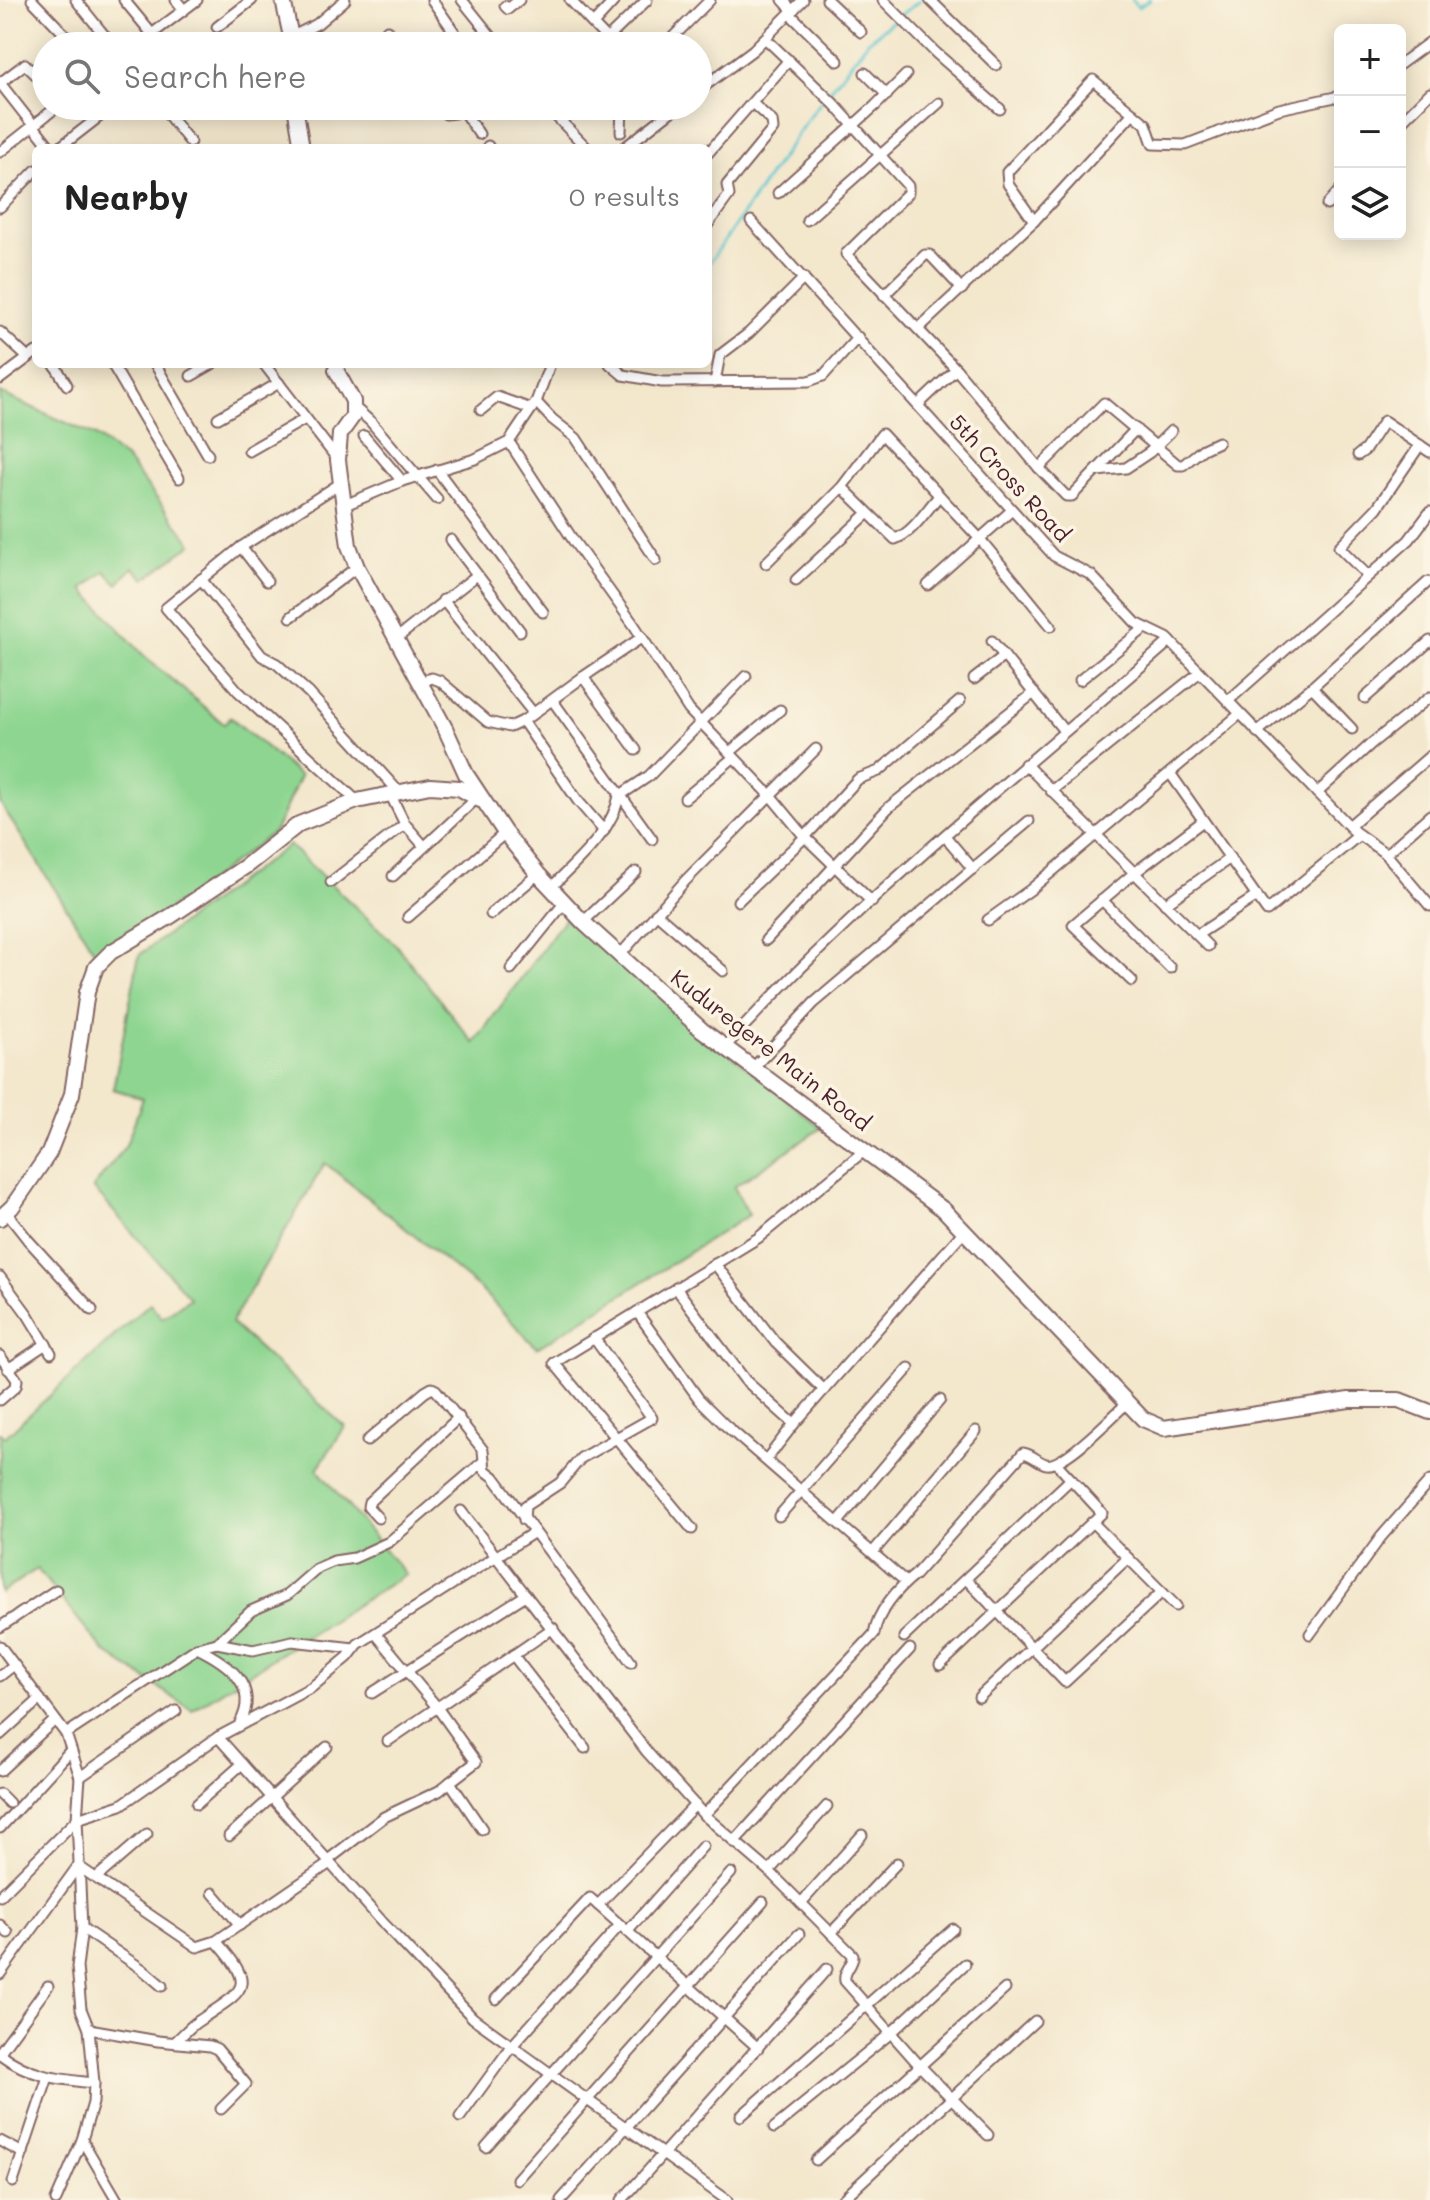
<!DOCTYPE html>
<meta charset="utf-8">
<style>
:root{--surface:#fff;--page:#f6f6f6;--text:#222;--muted:#767676;--line:#e0e0e0}
body{margin:0;font-family:Mali,sans-serif;background:var(--page);color:var(--text)}
.controls{position:absolute;right:24px;top:24px;display:grid;overflow:hidden;border-radius:12px;box-shadow:0 4px 20px #0003}
.controls button{width:72px;height:72px;display:grid;place-items:center;padding:0;border:0;border-bottom:2px solid var(--line);background:var(--surface);color:var(--text);font:40px sans-serif}
.list{margin:0;padding:0;list-style:none}
h2{display:flex;justify-content:space-between;align-items:center;height:104px;margin:0;padding:0 32px;font-size:34px}
h2 small{font-size:26px;font-weight:400;color:var(--muted)}
.icon{flex:none;width:44px;height:44px;fill:none;stroke:currentColor;stroke-width:2;stroke-linecap:round;stroke-linejoin:round}
.map{position:relative;flex:none;width:1430px;height:2200px;overflow:hidden}
.search{position:absolute;background:var(--surface);box-shadow:0 4px 20px #0003;left:32px;top:32px;width:680px;height:88px;display:flex;align-items:center;gap:20px;box-sizing:border-box;padding:0 28px;border-radius:44px;color:var(--muted);font-size:30px}
.panel{position:absolute;background:var(--surface);box-shadow:0 4px 20px #0003;left:32px;top:144px;width:680px;height:224px;border-radius:12px}
.map>svg:first-child{display:block}
.green{fill:#8dd590;stroke:#6c7a5e;stroke-width:2}
.lines{fill:none;stroke-linecap:round;stroke-linejoin:round}
.stream{stroke:#59c6d1;stroke-width:3}
.street-casing{stroke:#856563;stroke-width:13}
.secondary-casing{stroke:#856563;stroke-width:18}
.street{stroke:#fff;stroke-width:9}
.secondary{stroke:#fff;stroke-width:14}
.labels{text-anchor:middle;stroke-width:7;stroke-linejoin:round;paint-order:stroke}
.street-label{font-size:22px;fill:#4a1f2b;stroke:#fcf5e5}
</style>
<div class="map">
<svg width="1430" height="2200" viewBox="0 0 1430 2200">
<rect width="100%" height="100%" fill="#fcf5e5"/>
<filter id="ink" filterUnits="userSpaceOnUse"><feTurbulence type="fractalNoise" baseFrequency=".0125" numOctaves="2"/><feDisplacementMap in="SourceGraphic" scale="16" xChannelSelector="R" yChannelSelector="G"/><feConvolveMatrix kernelMatrix="1 2 1 2 8 2 1 2 1" color-interpolation-filters="sRGB"/></filter>
<filter id="wash" filterUnits="userSpaceOnUse"><feTurbulence type="fractalNoise" baseFrequency=".006" numOctaves="4" result="noise"/><feDisplacementMap in="SourceGraphic" scale="32" xChannelSelector="R" yChannelSelector="G"/><feGaussianBlur stdDeviation="1.8" result="paint"/><feColorMatrix in="noise" values="0 0 0 0 0 0 0 0 0 0 0 0 0 0 0 0 0 1.4 0 .05"/><feComposite in="paint" operator="in"/></filter>
<g filter="url(#wash)">
<rect width="100%" height="100%" fill="#f3e7cc"/>
<g class="green">
<polygon points="0,393 96,436 127,460 192,544 145,579 133,567 118,584 105,571 83,589 145,657 224,724 230,717 300,776 275,831 185,899 96,954 0,803"/>
<polygon points="289,845 396,945 474,1043 565,918 821,1128 734,1187 749,1215 537,1348 481,1290 325,1163 231,1323 345,1427 317,1469 405,1574 192,1710 104,1651 37,1569 0,1593 0,1433 5,1437 150,1303 162,1318 190,1298 93,1188 126,1145 143,1098 113,1089 139,955"/>
</g>
<g class="lines">
<g class="stream">
<polyline points="1132,0 1138,7 1150,0"/>
<polyline points="708,265 807,120 868,41 920,0"/>
</g>
</g>
</g>
<g filter="url(#ink)">
<g class="lines">
<g class="street-casing">
<g id="street">
<polyline points="32,0 76,46"/>
<polyline points="76,0 113,46"/>
<polyline points="124,0 152,34"/>
<polyline points="176,0 184,10"/>
<polyline points="432,0 464,46"/>
<polyline points="462,0 499,46"/>
<polyline points="570,0 607,39 599,46"/>
<polyline points="783,0 793,11"/>
<polyline points="827,0 861,32"/>
<polyline points="883,0 936,53 1000,109"/>
<polyline points="930,0 996,65"/>
<polyline points="505,6 508,9 519,0"/>
<polyline points="790,14 838,61"/>
<polyline points="593,24 615,0"/>
<polyline points="217,27 252,0"/>
<polyline points="387,30 398,46"/>
<polyline points="291,37 317,24 345,0"/>
<polyline points="607,39 647,0"/>
<polyline points="766,39 834,104 908,186 908,193 846,254 956,369 1039,468 1104,403 1178,465 1183,465 1203,449 1218,442"/>
<polyline points="136,46 197,0"/>
<polyline points="664,46 710,0"/>
<polyline points="1400,64 1430,42"/>
<polyline points="865,73 887,95"/>
<polyline points="46,85 25,64 0,83 51,148"/>
<polyline points="698,91 753,50 803,0"/>
<polyline points="161,106 190,142"/>
<polyline points="439,106 446,114 454,113 463,106"/>
<polyline points="546,106 587,148"/>
<polyline points="461,108 479,134"/>
<polyline points="1400,123 1430,93"/>
<polyline points="621,132 622,106"/>
<polyline points="488,146 489,148"/>
<polyline points="59,148 113,106"/>
<polyline points="624,148 678,106"/>
<polyline points="0,152 58,106"/>
<polyline points="708,153 789,60"/>
<polyline points="778,193 875,106 906,75"/>
<polyline points="1327,205 1340,190"/>
<polyline points="0,207 36,170"/>
<polyline points="807,220 939,103"/>
<polyline points="751,221 1054,556 1091,575 1136,623 1167,638 1355,832 1386,854 1430,906"/>
<polyline points="1034,221 1133,113"/>
<polyline points="708,224 729,195 727,185 773,129 772,121 752,103"/>
<polyline points="884,295 925,255 930,255 962,289"/>
<polyline points="919,328 1034,221 1008,184 1007,172 1093,80 1146,124 1153,144 1185,145 1279,109 1340,96"/>
<polyline points="0,332 28,358"/>
<polyline points="54,364 67,385"/>
<polyline points="112,364 179,478"/>
<polyline points="155,364 208,455"/>
<polyline points="264,364 338,460"/>
<polyline points="610,364 623,375 662,382 809,381 823,376 858,337"/>
<polyline points="191,376 212,364"/>
<polyline points="0,379 36,352"/>
<polyline points="715,382 720,355 749,333 804,278"/>
<polyline points="536,402 552,419 576,438 656,560"/>
<polyline points="919,404 956,369"/>
<polyline points="353,406 371,422 437,499"/>
<polyline points="481,410 497,397 531,409"/>
<polyline points="218,418 279,383"/>
<polyline points="364,436 402,481"/>
<polyline points="509,442 575,543 634,625 689,710 770,795 805,837 872,902"/>
<polyline points="249,451 305,419"/>
<polyline points="1358,455 1365,450 1384,421 1430,452"/>
<polyline points="1039,468 1066,496 1072,496 1136,429"/>
<polyline points="437,470 543,612"/>
<polyline points="1097,471 1126,468 1150,452 1171,431"/>
<polyline points="341,483 241,547 166,608 238,691 357,801"/>
<path d="M842,487L895,539C913,533 927,509 939,496"/>
<polyline points="345,505 402,481 475,459 509,442 536,402 550,364"/>
<polyline points="451,540 520,631"/>
<polyline points="241,547 267,581"/>
<polyline points="766,563 842,487 882,434 980,539 1051,626"/>
<polyline points="1368,576 1339,547 1377,508 1420,445"/>
<polyline points="201,579 262,656 277,664 309,693 399,792"/>
<polyline points="796,580 867,514"/>
<polyline points="928,585 1012,510"/>
<polyline points="443,600 534,714"/>
<polyline points="291,617 357,567"/>
<polyline points="397,638 477,575"/>
<polyline points="992,641 1004,656"/>
<polyline points="583,677 636,750"/>
<polyline points="974,679 1004,656 1064,731"/>
<polyline points="1080,680 1145,628"/>
<polyline points="419,682 432,678 440,681 488,722 510,727 523,721 583,677 641,638"/>
<polyline points="1312,687 1352,729"/>
<polyline points="1365,698 1430,641"/>
<polyline points="553,701 652,839"/>
<polyline points="1228,701 1409,540 1430,512"/>
<polyline points="523,721 578,801 604,831"/>
<polyline points="1257,732 1312,687 1428,582"/>
<polyline points="730,752 780,710"/>
<polyline points="1025,764 1208,946"/>
<polyline points="1170,773 1267,911 1359,835"/>
<polyline points="1051,791 1200,672"/>
<polyline points="1317,793 1372,743 1430,697"/>
<polyline points="390,794 405,824 424,846"/>
<polyline points="685,798 733,758"/>
<polyline points="1349,826 1430,756"/>
<polyline points="945,836 973,869"/>
<polyline points="1386,854 1430,815"/>
<polyline points="393,876 477,798"/>
<polyline points="331,882 405,824"/>
<path d="M551,888C576,861 612,833 619,796L649,776L746,676"/>
<polyline points="1102,900 1170,968"/>
<polyline points="738,901 805,837 858,779 879,771 960,701"/>
<polyline points="1165,904 1230,858"/>
<polyline points="656,913 723,971"/>
<polyline points="491,914 538,874"/>
<polyline points="408,917 505,833"/>
<polyline points="988,920 1030,890 1240,714"/>
<polyline points="583,922 636,872"/>
<polyline points="1197,935 1257,896"/>
<polyline points="766,940 889,807 1034,693"/>
<polyline points="620,955 685,881 816,749"/>
<polyline points="511,969 565,902"/>
<polyline points="1132,981 1073,925 1133,874 1203,821"/>
<path d="M725,1047C860,898 1019,774 1170,641"/>
<polyline points="753,1068 814,1003 1029,821"/>
<polyline points="6,1212 28,1240 92,1310"/>
<polyline points="715,1264 775,1342 824,1390"/>
<polyline points="0,1277 28,1315 51,1353"/>
<polyline points="676,1288 745,1380 794,1424"/>
<polyline points="637,1312 699,1399 725,1425 906,1582"/>
<polyline points="0,1356 17,1380 16,1386 0,1400"/>
<polyline points="8,1369 46,1344"/>
<polyline points="367,1441 425,1392 432,1388 436,1390 483,1450 485,1470 494,1477 631,1662"/>
<polyline points="766,1460 794,1424 964,1231"/>
<path d="M461,1511L647,1752L704,1815L769,1871L853,1955C854,1965 843,1970 845,1981L920,2066L988,2135"/>
<polyline points="779,1516 909,1368"/>
<polyline points="378,1518 368,1507 369,1502 459,1417"/>
<polyline points="524,1520 525,1506 560,1483 581,1458 652,1418 594,1338"/>
<polyline points="838,1522 940,1400"/>
<polyline points="1092,1522 1176,1606"/>
<polyline points="692,1529 554,1363 758,1238 864,1151"/>
<polyline points="873,1552 976,1431"/>
<polyline points="966,1579 1065,1682 1162,1592"/>
<polyline points="0,1627 56,1590"/>
<polyline points="376,1634 436,1706 476,1762 450,1782 482,1829"/>
<polyline points="1310,1634 1381,1537 1430,1481"/>
<polyline points="904,1637 1071,1479"/>
<polyline points="217,1643 253,1650 292,1641 354,1648"/>
<polyline points="0,1646 66,1734 80,1777 77,1819 82,1928 77,1967 81,2009 89,2029 94,2083 93,2103 82,2140 56,2200"/>
<path d="M197,1648C228,1663 260,1686 240,1723"/>
<polyline points="513,1655 585,1748"/>
<polyline points="940,1665 1102,1513 1056,1463"/>
<polyline points="0,1676 14,1665"/>
<polyline points="372,1693 526,1595"/>
<polyline points="979,1697 1128,1558"/>
<polyline points="66,1734 197,1648 217,1643 251,1611 287,1595 318,1568 334,1561 354,1558 389,1542 484,1461"/>
<polyline points="0,1735 40,1699"/>
<polyline points="218,1737 386,1926 473,2018 727,2200"/>
<polyline points="388,1741 553,1628"/>
<polyline points="0,1771 55,1720"/>
<polyline points="80,1777 176,1711"/>
<polyline points="0,1794 9,1803"/>
<polyline points="197,1804 242,1764"/>
<path d="M704,1815L874,1634C877,1612 898,1588 915,1575L1023,1453C1032,1454 1038,1462 1046,1464C1063,1468 1114,1415 1127,1403"/>
<polyline points="0,1828 71,1750"/>
<polyline points="229,1836 327,1747"/>
<polyline points="734,1842 910,1649"/>
<polyline points="328,1860 384,1817 439,1791 450,1782"/>
<polyline points="769,1871 827,1806"/>
<polyline points="96,1878 147,1834"/>
<polyline points="213,1893 240,1925"/>
<polyline points="0,1896 77,1819 121,1805 218,1737 312,1687 348,1657 358,1644 533,1533"/>
<polyline points="801,1903 862,1835"/>
<polyline points="598,1905 695,1805"/>
<polyline points="0,1925 8,1933"/>
<polyline points="82,1928 142,1969 162,1986"/>
<polyline points="627,1932 703,1846"/>
<polyline points="831,1933 897,1863"/>
<polyline points="0,1974 78,1866 197,1947 216,1941 330,1863"/>
<polyline points="496,1999 590,1898 758,2048"/>
<polyline points="89,2029 158,2041 210,2046 217,2049 246,2084 221,2109"/>
<path d="M176,2041C184,2034 191,2025 200,2020C244,1990 258,1988 216,1941"/>
<polyline points="0,2052 48,1986"/>
<path d="M0,2054C31,2077 57,2079 94,2083"/>
<polyline points="741,2116 953,1929"/>
<polyline points="460,2117 511,2047 620,1925"/>
<polyline points="774,2128 891,2033 965,1964"/>
<polyline points="82,2140 117,2200"/>
<polyline points="0,2141 23,2153"/>
<polyline points="486,2147 731,1873"/>
<polyline points="816,2160 1005,1989"/>
<polyline points="517,2179 763,1902"/>
<polyline points="13,2182 48,2077"/>
<polyline points="561,2200 799,1934"/>
<polyline points="622,2200 827,1969"/>
<polyline points="842,2200 1035,2021"/>
</g>
</g>
<g class="secondary-casing">
<g id="secondary">
<polyline points="283,0 293,46"/>
<polyline points="295,106 302,148"/>
<polyline points="338,364 336,370 353,401 353,416 340,434 338,460 349,546 357,567 445,728 466,774 505,833 538,874 583,922 702,1030 944,1210 1143,1419 1164,1428 1349,1400 1399,1400 1430,1412"/>
<polyline points="0,1218 12,1207 49,1153 72,1094 87,992 96,967 111,952 171,916 246,866 299,824 357,801 430,786 459,788 480,800"/>
</g>
</g>
<use href="#street" class="street"/>
<use href="#secondary" class="secondary"/>
</g>
</g>
<g class="labels">
<g class="street-label">
<text transform="translate(1010 478) rotate(47)" y="8">5th Cross Road</text>
<text transform="translate(771 1050) rotate(38)" y="8">Kuduregere Main Road</text>
</g>
</g>
</svg>
<div class="controls">
<button>+</button>
<button>−</button>
<button><svg class="icon" aria-label="layers" viewBox="0 0 24 24"><path d="M12 4l9 5-9 5-9-5zM3 14l9 5 9-5"/></svg></button>
</div>
<div class="search"><svg class="icon" aria-label="search" viewBox="0 0 24 24"><circle cx="10" cy="10" r="6"/><path d="M15 15l6 6"/></svg>Search here</div>
<section class="panel">
<h2>Nearby<small>0 results</small></h2>
<ul class="list">
</ul>
</section>
</div>
